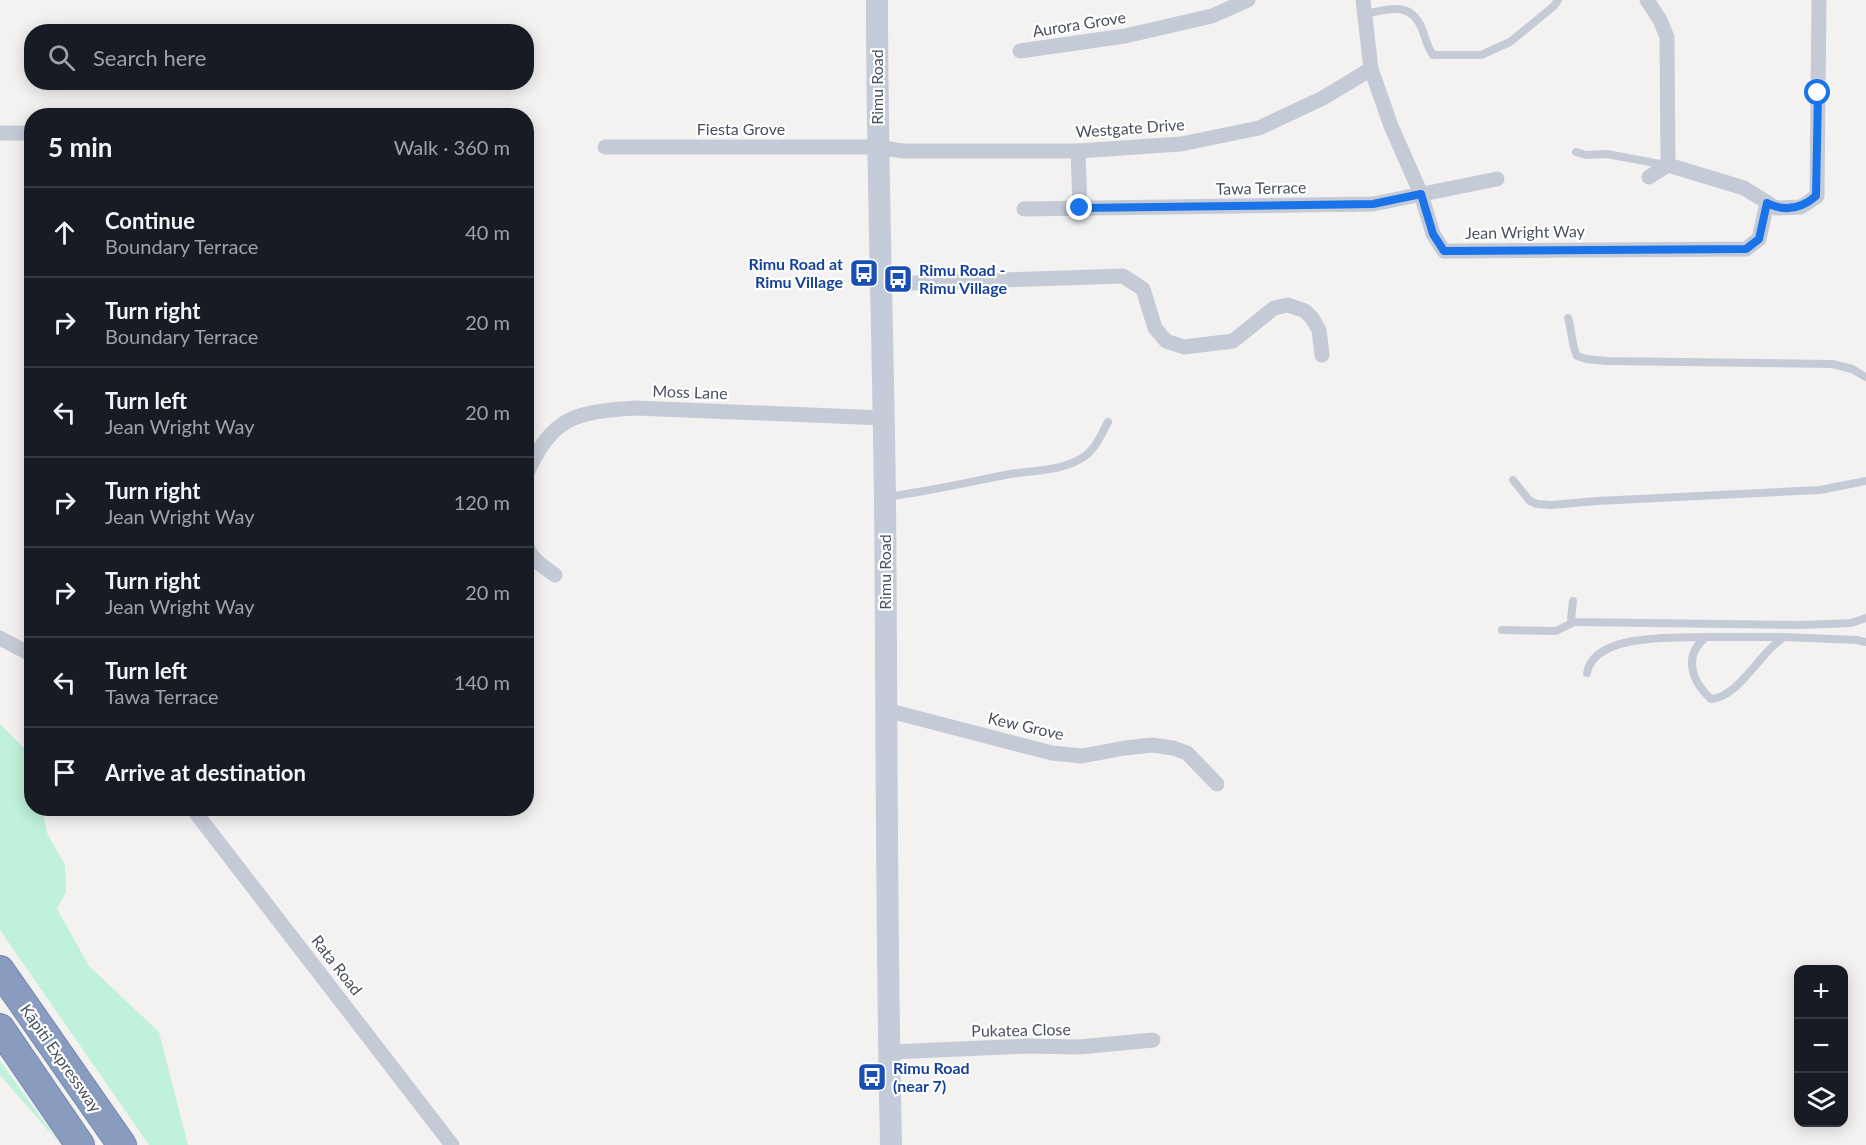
<!DOCTYPE html>
<meta charset="utf-8">
<style>
:root{--surface:#171b24;--page:#20242c;--text:#f1f3f6;--muted:#9ea1a6;--line:#363941}
body{margin:0;font-family:Lato,sans-serif;background:var(--page);color:var(--text)}
.controls{position:absolute;right:18px;bottom:18px;display:grid;overflow:hidden;border-radius:12px;box-shadow:0 3px 15px #0003}
.controls button{width:54px;height:54px;display:grid;place-items:center;padding:0;border:0;border-bottom:2px solid var(--line);background:var(--surface);color:var(--text);font:30px sans-serif}
.stop{position:absolute;width:18px;height:18px;margin:-14px;border:4px solid #1a73e8;border-radius:50%;background:#fff}
.stop.end{background:#1a73e8;border-color:#fff;box-shadow:0 2px 6px #0008}
.list{margin:0;padding:0;list-style:none}
h2{display:flex;justify-content:space-between;align-items:center;height:78px;margin:0;padding:0 24px;font-size:26px}
h2 small{font-size:20px;font-weight:400;color:var(--muted)}
.list li{display:grid;grid-template-columns:39px 1fr auto;gap:18px;align-items:center;box-sizing:border-box;height:90px;padding:0 24px;border-top:2px solid var(--line)}
.list b{display:block;font-size:22px;white-space:nowrap}
.list p{margin:0;font-size:20px;white-space:nowrap;color:var(--muted)}
.list em{font-size:20px;font-style:normal;color:var(--muted)}
.icon{flex:none;width:33px;height:33px;fill:none;stroke:currentColor;stroke-width:2;stroke-linecap:round;stroke-linejoin:round}
.map{position:relative;flex:none;width:1866px;height:1145px;overflow:hidden}
.search{position:absolute;background:var(--surface);box-shadow:0 3px 15px #0003;left:24px;top:24px;width:510px;height:66px;display:flex;align-items:center;gap:15px;box-sizing:border-box;padding:0 21px;border-radius:24px;color:var(--muted);font-size:22px}
.panel{position:absolute;background:var(--surface);box-shadow:0 3px 15px #0003;left:24px;top:108px;width:510px;height:708px;border-radius:24px}
.map>svg:first-child{display:block}
.green{fill:#c0f1da}
.lines{fill:none;stroke-linecap:round;stroke-linejoin:round}
.highway-casing{stroke:#7487ac;stroke-width:30}
.lane{stroke:#c5cbd6;stroke-width:8}
.street{stroke:#c5cbd6;stroke-width:15}
.secondary{stroke:#c4ccda;stroke-width:22}
.highway{stroke:#899cc0;stroke-width:28}
.route{stroke:#1a73e8;stroke-width:8}
.labels{text-anchor:middle;stroke-width:4.5;stroke-linejoin:round;paint-order:stroke}
.street-label{font-size:16px;fill:#49515f;stroke:#fff}
.transit-label{font-size:16px;font-weight:bold;fill:#164399;stroke:#fff;text-anchor:start}
</style>
<div class="map">
<svg width="1866" height="1145" viewBox="0 0 1866 1145">
<rect width="100%" height="100%" fill="#f4f2f1"/>
<g class="green">
<polygon points="0,724 30,754 32,808 42,809 47,833 65,865 66,892 57,909 89,966 159,1032 188,1145 149,1145 0,930"/>
<polygon points="0,1061 61,1145 0,1075"/>
</g>
<g class="lines">
<g class="highway-casing">
<g id="highway">
<polyline points="0,970 122,1145"/>
<polyline points="0,1028 80,1145"/>
</g>
</g>
<g class="lane">
<path d="M1365,14C1390,9 1411,1 1422,29C1426,39 1427,47 1433,55H1481L1510,42L1554,6L1558,0"/>
<polyline points="1576,152 1586,155 1607,154 1666,165"/>
<path d="M1568,318C1572,330 1571,343 1577,356L1586,359L1607,361L1832,364L1852,369L1866,377"/>
<polyline points="1513,480 1530,501 1537,504 1551,505 1597,501 1820,490 1866,481"/>
<path d="M886,497C926,492 965,483 1005,475C1030,470 1063,472 1085,456C1096,448 1102,433 1108,422"/>
<polyline points="1573,601 1571,619 1574,622 1800,625 1851,623 1866,618"/>
<polyline points="1502,630 1556,631 1574,622"/>
<path d="M1784,637H1706C1683,655 1691,681 1711,699C1739,697 1760,652 1784,637L1857,640L1866,642"/>
<path d="M1587,673C1594,633 1674,638 1705,637"/>
</g>
<g class="street">
<polyline points="1363,0 1371,69 1391,126 1421,194 1433,234 1444,251 1746,249 1759,239 1767,203"/>
<polyline points="1647,0 1660,20 1667,37 1668,165 1649,177"/>
<polyline points="1020,51 1125,36 1212,16 1248,0"/>
<polyline points="0,133 32,133"/>
<polyline points="605,147 877,147 903,151 1078,151 1181,144 1259,128 1323,98 1371,69"/>
<polyline points="1078,151 1080,208"/>
<polyline points="1668,165 1744,188 1776,208 1801,207 1817,196 1819,0"/>
<polyline points="1024,209 1373,204 1497,179"/>
<polyline points="882,284 1123,276 1143,289 1155,328 1166,341 1184,347 1233,341 1274,308 1288,305 1305,311 1312,318 1319,330 1322,355"/>
<path d="M526,475C553,416 574,412 636,408L884,418"/>
<path d="M526,542C529,559 542,565 555,575"/>
<polyline points="0,638 32,655"/>
<polyline points="886,710 1052,753 1082,756 1125,748 1152,745 1173,748 1187,753 1217,784"/>
<polyline points="192,808 452,1145"/>
<polyline points="889,1052 1028,1046 1079,1047 1153,1040"/>
</g>
<path class="secondary" d="M877,0C877,167 883,334 885,501C887,715 886,930 891,1145"/>
<use href="#highway" class="highway"/>
</g>
<g class="lines">
<path class="route" d="M1080,208L1373,204L1421,194L1433,234L1444,251L1746,249L1759,239L1767,203C1785,212 1801,209 1816,196L1818,93"/>
</g>
<defs>
<g id="bus-square" transform="scale(1.5)"><rect x="-9" y="-9" width="18" height="18" rx="4" fill="#1a4fb4" stroke="#fff"/><path d="M-5-6H5V4H4V6H2V4H-2V6H-4V4H-5ZM-3.5-4V0h7V-4ZM-3.5 1.2v1.5H-2V1.2ZM2 1.2v1.5H3.5V1.2Z" fill="#fff"/></g>
</defs>
<g fill-rule="evenodd">
<use href="#bus-square" x="864" y="273"/>
<use href="#bus-square" x="898" y="279"/>
<use href="#bus-square" x="872" y="1077"/>
</g>
<g class="labels">
<g class="street-label">
<text transform="translate(1079 24) rotate(-9)" y="6">Aurora Grove</text>
<text transform="translate(877 87) rotate(-90)" y="6">Rimu Road</text>
<text transform="translate(1130 128) rotate(-4)" y="6">Westgate Drive</text>
<text x="741" y="135">Fiesta Grove</text>
<text transform="translate(1261 188) rotate(-1)" y="6">Tawa Terrace</text>
<text transform="translate(1525 232) rotate(-1)" y="6">Jean Wright Way</text>
<text transform="translate(690 392) rotate(2)" y="6">Moss Lane</text>
<text transform="translate(885 572) rotate(-90)" y="6">Rimu Road</text>
<text transform="translate(1026 726) rotate(13)" y="6">Kew Grove</text>
<text transform="translate(337 965) rotate(52)" y="6">Rata Road</text>
<text transform="translate(1021 1030) rotate(-1)" y="6">Pukatea Close</text>
<text transform="translate(61 1058) rotate(55)" y="6">Kāpiti Expressway</text>
</g>
<g class="transit-label">
<text x="843" y="270" text-anchor="end">Rimu Road at<tspan x="843" dy="18">Rimu Village</tspan></text>
<text x="919" y="276">Rimu Road -<tspan x="919" dy="18">Rimu Village</tspan></text>
<text x="893" y="1074">Rimu Road<tspan x="893" dy="18">(near 7)</tspan></text>
</g>
</g>
</svg>
<div class="controls">
<button>+</button>
<button>−</button>
<button><svg class="icon" aria-label="layers" viewBox="0 0 24 24"><path d="M12 4l9 5-9 5-9-5zM3 14l9 5 9-5"/></svg></button>
</div>
<div class="stop" style="left:1818px;top:93px"></div>
<div class="stop end" style="left:1080px;top:208px"></div>
<div class="search"><svg class="icon" aria-label="search" viewBox="0 0 24 24"><circle cx="10" cy="10" r="6"/><path d="M15 15l6 6"/></svg>Search here</div>
<section class="panel">
<h2>5 min<small>Walk · 360 m</small></h2>
<ul class="list">
<li><svg class="icon" aria-label="ahead" viewBox="0 0 24 24"><path d="M12 20V5M6 11l6-6 6 6"/></svg><div><b>Continue</b><p>Boundary Terrace</p></div><em>40 m</em></li>
<li><svg class="icon" aria-label="right" viewBox="0 0 24 24"><path d="M7 20v-9h11M14 6l5 5-5 5"/></svg><div><b>Turn right</b><p>Boundary Terrace</p></div><em>20 m</em></li>
<li><svg class="icon" aria-label="left" viewBox="0 0 24 24"><path d="M17 20v-9H6M10 6l-5 5 5 5"/></svg><div><b>Turn left</b><p>Jean Wright Way</p></div><em>20 m</em></li>
<li><svg class="icon" aria-label="right" viewBox="0 0 24 24"><path d="M7 20v-9h11M14 6l5 5-5 5"/></svg><div><b>Turn right</b><p>Jean Wright Way</p></div><em>120 m</em></li>
<li><svg class="icon" aria-label="right" viewBox="0 0 24 24"><path d="M7 20v-9h11M14 6l5 5-5 5"/></svg><div><b>Turn right</b><p>Jean Wright Way</p></div><em>20 m</em></li>
<li><svg class="icon" aria-label="left" viewBox="0 0 24 24"><path d="M17 20v-9H6M10 6l-5 5 5 5"/></svg><div><b>Turn left</b><p>Tawa Terrace</p></div><em>140 m</em></li>
<li><svg class="icon" aria-label="arrive" viewBox="0 0 24 24"><path d="M6 21V4h12l-3 4 3 4H6"/></svg><div><b>Arrive at destination</b></div></li>
</ul>
</section>
</div>
